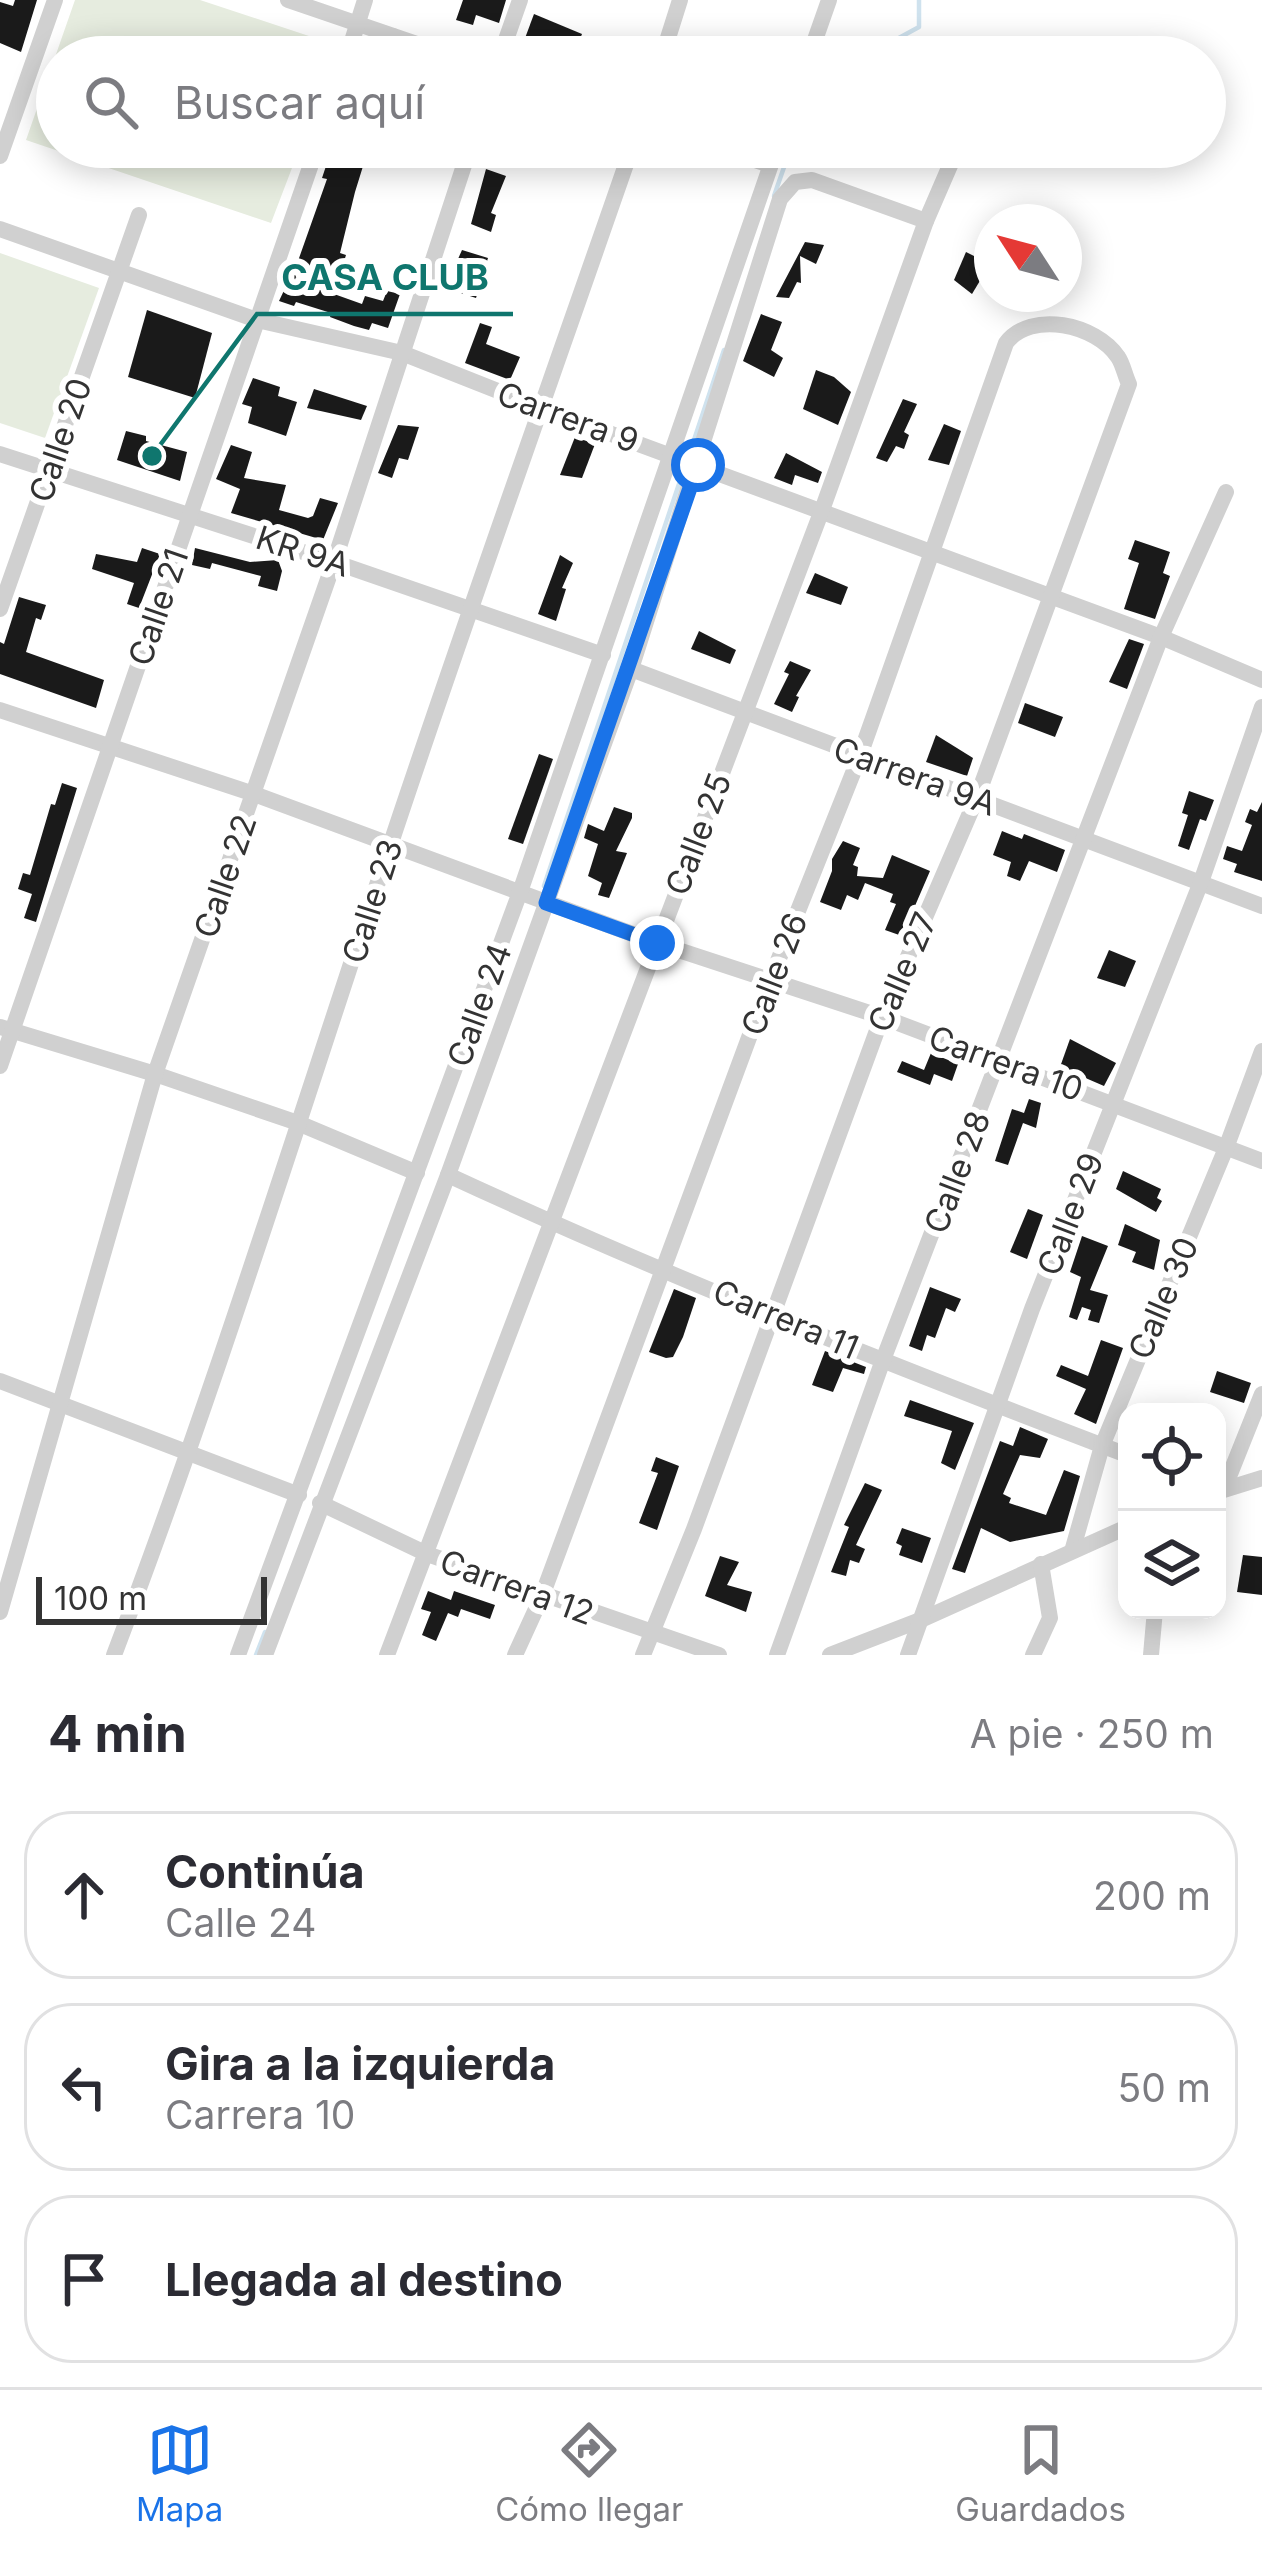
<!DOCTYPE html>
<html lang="es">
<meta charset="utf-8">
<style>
:root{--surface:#fff;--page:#f2f2f3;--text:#2b2b33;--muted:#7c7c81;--line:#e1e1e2;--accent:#1a73e8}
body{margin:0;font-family:Inter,sans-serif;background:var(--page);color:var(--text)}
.controls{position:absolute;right:36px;bottom:36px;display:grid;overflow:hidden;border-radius:24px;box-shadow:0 6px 30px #0003}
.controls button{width:108px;height:108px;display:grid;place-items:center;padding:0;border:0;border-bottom:3px solid var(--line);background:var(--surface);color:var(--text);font:60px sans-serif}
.compass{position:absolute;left:974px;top:204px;width:108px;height:108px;border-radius:50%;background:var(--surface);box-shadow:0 6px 30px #0003;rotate:306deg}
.scale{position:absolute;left:36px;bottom:30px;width:231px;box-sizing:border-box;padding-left:12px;border:6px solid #333;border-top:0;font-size:33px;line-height:42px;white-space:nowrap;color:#333;-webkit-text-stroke:9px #fff;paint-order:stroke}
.stop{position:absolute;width:36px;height:36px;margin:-27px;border:9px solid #1a73e8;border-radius:50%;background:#fff}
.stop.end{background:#1a73e8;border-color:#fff;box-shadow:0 3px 12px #0008}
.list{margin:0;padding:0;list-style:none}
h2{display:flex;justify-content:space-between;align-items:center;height:156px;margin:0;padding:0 48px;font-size:51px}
h2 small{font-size:39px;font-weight:400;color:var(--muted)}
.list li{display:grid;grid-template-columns:78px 1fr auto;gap:36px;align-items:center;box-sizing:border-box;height:168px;margin:0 24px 24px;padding:0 24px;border:3px solid var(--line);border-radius:48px}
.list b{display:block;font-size:45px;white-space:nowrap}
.list p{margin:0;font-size:39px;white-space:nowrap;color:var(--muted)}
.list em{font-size:39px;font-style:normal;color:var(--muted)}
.icon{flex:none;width:66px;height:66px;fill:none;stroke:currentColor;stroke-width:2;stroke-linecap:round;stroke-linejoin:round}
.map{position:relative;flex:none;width:1262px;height:1655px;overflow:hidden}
.search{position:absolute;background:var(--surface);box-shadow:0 6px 30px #0003;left:36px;right:36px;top:36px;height:132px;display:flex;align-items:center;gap:30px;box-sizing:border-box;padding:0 42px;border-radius:66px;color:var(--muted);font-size:45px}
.sheet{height:732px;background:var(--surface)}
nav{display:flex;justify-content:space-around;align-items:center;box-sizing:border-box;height:168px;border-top:3px solid var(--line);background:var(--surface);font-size:33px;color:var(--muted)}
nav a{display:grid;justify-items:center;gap:6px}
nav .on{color:var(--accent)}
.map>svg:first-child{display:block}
.green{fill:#e6ecdf}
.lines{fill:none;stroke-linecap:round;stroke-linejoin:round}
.stream{stroke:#cfe2ee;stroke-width:4.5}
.building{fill:#1a1a1a}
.minor{stroke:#d0d0d0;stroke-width:16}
.route{stroke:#1a73e8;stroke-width:15}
.labels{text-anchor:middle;stroke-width:12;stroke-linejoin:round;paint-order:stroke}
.street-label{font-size:33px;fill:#333;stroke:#fff}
.leader{fill:none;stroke:#0f766e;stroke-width:4.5}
.callout-dot{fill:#0f766e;stroke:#fff;stroke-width:4.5}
.callout-label{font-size:36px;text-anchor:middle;font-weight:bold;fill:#0f766e;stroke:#fff;stroke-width:12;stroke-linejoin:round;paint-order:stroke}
</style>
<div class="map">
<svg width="1262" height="1655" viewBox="0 0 1262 1655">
<rect width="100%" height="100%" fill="#fff"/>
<g class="green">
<polygon points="75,0 200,0 339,46 334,57 57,57 57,147 300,147 271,223 26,140"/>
<polygon points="0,253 99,288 45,438 0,423"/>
</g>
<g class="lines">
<g class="stream">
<polyline points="864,57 919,27 919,0"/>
<polyline points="774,196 791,147"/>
<polyline points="690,452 724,350"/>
<polyline points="544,886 682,475"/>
<polyline points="256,1655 265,1632"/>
</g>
</g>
<g class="building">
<polygon points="15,0 37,0 21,52 0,43 0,2 13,6"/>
<polygon points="463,0 506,0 499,23 476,15 473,25 456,20"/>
<polygon points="534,14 582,34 573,57 518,57"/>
<polygon points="336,147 373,150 369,164 364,163 355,192 340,253 346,255 334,294 362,304 365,296 383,301 387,291 400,294 388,328 372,323 369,330 354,326 330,317 331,313 296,302 294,306 279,301 298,261 327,179 322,178 327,163 331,164"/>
<polygon points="486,169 506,176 491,213 496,215 491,232 471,224"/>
<polygon points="805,242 824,245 816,264 800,256 801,283 797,282 789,298 776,297"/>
<polygon points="462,250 488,258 476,298 445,288"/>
<polygon points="966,252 990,264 972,294 954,280"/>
<polygon points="147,310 212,333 195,398 128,377"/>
<polygon points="761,314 782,322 771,350 783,358 774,377 743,361"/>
<polygon points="480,323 492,327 486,344 520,357 510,380 465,363"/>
<polygon points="816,370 834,377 851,392 838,425 803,409"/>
<polygon points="253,378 280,387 278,396 297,402 286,436 248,423 252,407 242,404"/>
<polygon points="314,389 367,406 361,420 307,408"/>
<polygon points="903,399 917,404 904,432 909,435 904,449 896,446 887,462 876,458"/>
<polygon points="944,424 961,431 949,465 928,460"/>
<polygon points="398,425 419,427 408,460 399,458 392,478 378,473"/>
<polygon points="126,431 146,436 146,441 187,452 180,481 117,460"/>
<polygon points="575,437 595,444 582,478 560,475"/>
<polygon points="231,445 252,452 244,478 286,485 279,510 308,518 313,516 320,498 338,503 323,540 231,513 240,489 216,479"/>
<polygon points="786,453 822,472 818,483 795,475 792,485 774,478"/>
<polygon points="1135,540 1170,552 1163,573 1170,576 1155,619 1124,609 1139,563 1128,559"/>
<polygon points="142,548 160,554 139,608 127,604 134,583 92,569 96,554 137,562"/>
<polygon points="195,548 250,562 278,560 282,571 277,591 258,586 261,576 212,563 210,569 192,565"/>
<polygon points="560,555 573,563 562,588 566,589 556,621 538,614"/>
<polygon points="815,573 848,587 841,605 806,593"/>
<polygon points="19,597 46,605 41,620 36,618 26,652 104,680 96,708 0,674 0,642 4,644"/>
<polygon points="699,631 736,650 730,664 691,649"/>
<polygon points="1129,639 1144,644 1127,689 1109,682"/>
<polygon points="790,661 811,670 796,696 799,697 792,712 774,704 789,674 784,672"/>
<polygon points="1025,703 1063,717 1055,737 1018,723"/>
<polygon points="936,735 973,758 967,776 926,762"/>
<polygon points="539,754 553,759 523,844 508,839"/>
<polygon points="62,783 77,788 36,922 24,918 32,894 18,889 23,873 30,875 51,804 55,805"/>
<polygon points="1189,791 1214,800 1206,821 1200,819 1189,850 1178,846 1188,815 1182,813"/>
<polygon points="1262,802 1262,881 1234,872 1237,864 1223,859 1227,846 1242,851 1252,825 1245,822 1250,809 1257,812"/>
<polygon points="614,807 632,813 632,818 616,851 627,853 609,898 598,895 602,883 588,876 598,844 584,838 588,824 604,831"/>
<polygon points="1002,831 1022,839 1024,834 1065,850 1057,872 1029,861 1020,881 1007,876 1011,862 993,855"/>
<polygon points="843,841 860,848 853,865 858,867 857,876 883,878 892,855 930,871 902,936 885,930 896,904 890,902 893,894 865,883 858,900 847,895 841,910 820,902 832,871 832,859"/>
<polygon points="1109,950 1136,961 1125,987 1097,978"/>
<polygon points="1070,1039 1116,1063 1104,1086 1060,1067"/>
<polygon points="931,1053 958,1064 952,1081 934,1074 930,1085 897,1072 902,1061 924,1070"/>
<polygon points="1029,1099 1041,1103 1036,1128 1023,1123 1008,1165 995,1161 1012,1109 1024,1113"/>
<polygon points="1123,1171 1161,1189 1157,1198 1162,1201 1156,1212 1116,1189"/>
<polygon points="1028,1209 1043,1215 1027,1259 1010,1252"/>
<polygon points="1125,1224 1160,1240 1154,1270 1132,1262 1136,1252 1118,1245"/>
<polygon points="1082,1236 1108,1246 1090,1290 1108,1295 1099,1323 1088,1320 1091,1310 1082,1307 1077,1320 1069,1317 1081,1277 1070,1272"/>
<polygon points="930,1287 961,1299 955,1312 946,1308 935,1338 927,1335 922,1351 909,1346"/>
<polygon points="674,1289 696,1298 683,1337 673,1357 666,1358 649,1352"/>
<polygon points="1101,1340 1123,1348 1096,1424 1074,1414 1086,1389 1056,1376 1061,1365 1088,1376"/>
<polygon points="825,1351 866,1367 864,1374 843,1368 833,1392 812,1385"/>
<polygon points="1217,1371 1251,1383 1244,1403 1210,1392"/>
<polygon points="910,1400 974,1423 955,1470 941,1463 952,1431 904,1416"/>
<polygon points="1020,1427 1048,1439 1040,1458 1020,1455 1003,1494 1011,1498 1009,1503 1046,1515 1064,1470 1080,1476 1064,1531 1010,1542 981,1528 965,1573 952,1569 1000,1441 1013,1446"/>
<polygon points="656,1457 679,1466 657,1530 639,1523 658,1473 651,1471"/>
<polygon points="865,1483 882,1490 856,1545 865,1549 859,1563 850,1560 846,1576 831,1572 849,1527 844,1525"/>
<polygon points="902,1528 931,1538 922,1563 899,1555 902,1546 896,1543"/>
<polygon points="1243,1555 1262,1557 1262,1595 1237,1592"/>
<polygon points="720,1556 739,1562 727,1585 752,1592 746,1612 705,1596"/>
<polygon points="428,1591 451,1600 454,1591 495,1605 490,1619 461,1609 458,1617 448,1613 436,1641 422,1635 431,1612 421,1609"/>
</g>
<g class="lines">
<g class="minor">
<polyline points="288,0 455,57"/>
<polyline points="347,57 365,0"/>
<polyline points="367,57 393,36"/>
<polyline points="500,57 520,0"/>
<polyline points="662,57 680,0"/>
<polyline points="809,57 829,0"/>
<polyline points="717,147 770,165"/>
<polyline points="0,156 55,0"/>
<polyline points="0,229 257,320 402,353 541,408 1161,637 1262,680"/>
<polyline points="0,454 334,562 603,655"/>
<polyline points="0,609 139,215"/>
<polyline points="631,669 1262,906"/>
<polyline points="0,710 254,794 657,943 882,1017 1262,1161"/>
<polyline points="0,1027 155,1074 298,1123 417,1173"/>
<polyline points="0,1066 317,147"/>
<path d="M448,1175C670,1278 899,1368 1127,1455"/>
<polyline points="0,1381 299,1495"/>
<polyline points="1224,1489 1262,1394"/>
<polyline points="1217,1492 1262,1478"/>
<polyline points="320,1503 427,1554 719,1655"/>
<polyline points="1073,1548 1102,1446 1226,1148 1262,1051"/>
<polyline points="0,1612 155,1074 334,562 470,147"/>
<path d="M114,1655C215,1390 299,1118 389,849C467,614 551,381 632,147"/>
<polyline points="238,1655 520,892 777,147"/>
<polyline points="265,1655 448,1175 631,669 780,199 795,182 812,180 926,221"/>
<polyline points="387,1655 822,510 926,221 958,147"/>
<path d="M515,1655L542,1596L770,981L859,758L1006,343C1031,310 1096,324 1118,357C1123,364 1125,376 1129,384L977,797L882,1017L694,1529L643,1655"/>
<polyline points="777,1655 883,1360 1161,637 1226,492"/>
<polyline points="830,1655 923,1619 1127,1527"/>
<polyline points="908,1655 1032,1309 1201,882 1262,707"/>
<polyline points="1033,1655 1050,1618 1041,1564"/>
<polyline points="1151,1655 1155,1610"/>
</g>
</g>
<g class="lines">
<polyline class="route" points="657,943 546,903 698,465"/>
</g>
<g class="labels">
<g class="street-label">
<text transform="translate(568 417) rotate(20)" y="12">Carrera 9</text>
<text transform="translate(60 440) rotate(-71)" y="12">Calle 20</text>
<text transform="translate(303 551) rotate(18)" y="12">KR 9A</text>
<text transform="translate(158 607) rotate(-71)" y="12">Calle 21</text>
<text transform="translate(915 776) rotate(20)" y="12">Carrera 9A</text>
<text transform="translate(698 834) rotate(-69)" y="12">Calle 25</text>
<text transform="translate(225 876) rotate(-71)" y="12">Calle 22</text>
<text transform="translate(372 901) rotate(-72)" y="12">Calle 23</text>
<text transform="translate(902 972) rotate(-67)" y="12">Calle 27</text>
<text transform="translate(774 974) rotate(-69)" y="12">Calle 26</text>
<text transform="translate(479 1005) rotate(-70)" y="12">Calle 24</text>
<text transform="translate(1006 1063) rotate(20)" y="12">Carrera 10</text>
<text transform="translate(957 1172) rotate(-69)" y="12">Calle 28</text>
<text transform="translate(1070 1214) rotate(-69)" y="12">Calle 29</text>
<text transform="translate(1163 1298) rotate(-67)" y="12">Calle 30</text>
<text transform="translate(786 1319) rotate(23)" y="12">Carrera 11</text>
<text transform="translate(517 1587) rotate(20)" y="12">Carrera 12</text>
</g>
</g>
<path class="leader" d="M152 456L257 314H513"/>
<circle class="callout-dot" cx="152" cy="456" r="12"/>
<g class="callout-label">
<text x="385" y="290">CASA CLUB</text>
</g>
</svg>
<div class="controls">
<button><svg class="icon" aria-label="locate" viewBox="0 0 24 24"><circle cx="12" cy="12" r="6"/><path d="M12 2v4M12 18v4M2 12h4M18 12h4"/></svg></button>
<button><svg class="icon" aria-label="layers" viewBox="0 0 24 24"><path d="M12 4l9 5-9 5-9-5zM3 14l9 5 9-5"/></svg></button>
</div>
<svg class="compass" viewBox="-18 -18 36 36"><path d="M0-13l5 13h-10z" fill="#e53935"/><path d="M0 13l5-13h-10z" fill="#7c7c81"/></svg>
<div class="scale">100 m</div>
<div class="stop" style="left:698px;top:465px"></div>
<div class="stop end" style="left:657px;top:943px"></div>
<div class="search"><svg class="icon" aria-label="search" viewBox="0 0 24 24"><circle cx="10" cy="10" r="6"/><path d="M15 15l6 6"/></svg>Buscar aquí</div>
</div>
<section class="sheet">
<h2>4 min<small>A pie · 250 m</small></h2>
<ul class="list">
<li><svg class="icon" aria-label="ahead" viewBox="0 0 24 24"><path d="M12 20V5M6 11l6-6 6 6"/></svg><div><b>Continúa</b><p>Calle 24</p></div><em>200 m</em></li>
<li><svg class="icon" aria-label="left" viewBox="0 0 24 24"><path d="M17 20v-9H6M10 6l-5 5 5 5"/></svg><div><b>Gira a la izquierda</b><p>Carrera 10</p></div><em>50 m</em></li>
<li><svg class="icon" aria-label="arrive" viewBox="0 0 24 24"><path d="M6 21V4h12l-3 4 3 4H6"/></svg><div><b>Llegada al destino</b></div></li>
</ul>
</section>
<nav>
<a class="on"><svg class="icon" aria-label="map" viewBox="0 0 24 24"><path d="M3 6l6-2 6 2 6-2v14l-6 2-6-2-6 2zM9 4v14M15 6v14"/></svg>Mapa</a>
<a><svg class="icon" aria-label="directions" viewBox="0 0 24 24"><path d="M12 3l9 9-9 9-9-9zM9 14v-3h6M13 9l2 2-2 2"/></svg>Cómo llegar</a>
<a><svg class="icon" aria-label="saved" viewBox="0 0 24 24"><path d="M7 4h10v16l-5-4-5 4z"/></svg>Guardados</a>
</nav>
